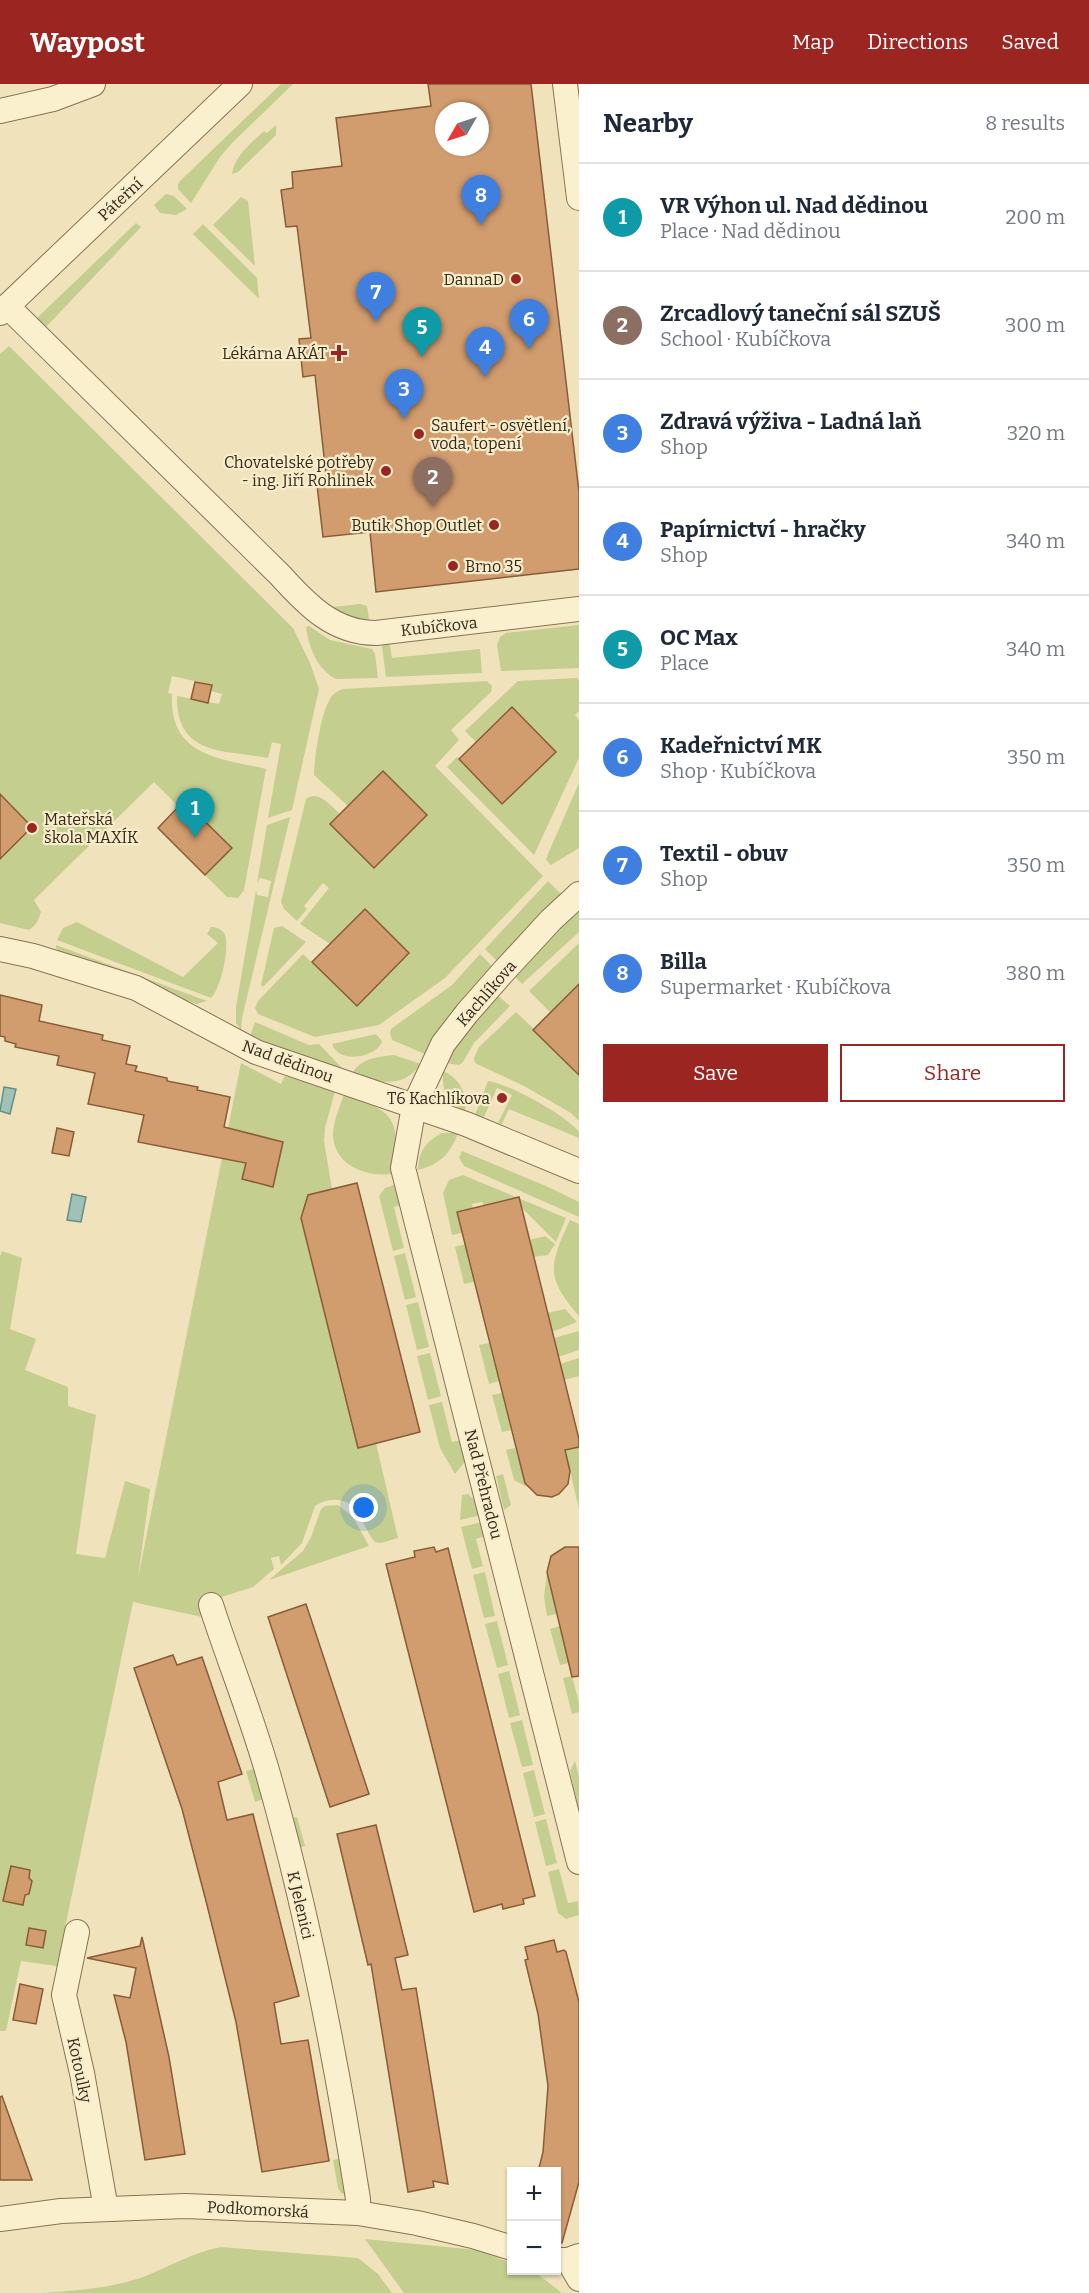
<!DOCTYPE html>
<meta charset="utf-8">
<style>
:root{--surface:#fff;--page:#f2f2f3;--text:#1f2937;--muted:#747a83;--line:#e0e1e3;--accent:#9b2520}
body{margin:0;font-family:Bitter,serif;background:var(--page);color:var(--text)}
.controls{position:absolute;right:18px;bottom:18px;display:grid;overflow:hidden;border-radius:0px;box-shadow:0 2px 4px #0004}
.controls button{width:54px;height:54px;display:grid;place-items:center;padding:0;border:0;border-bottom:2px solid var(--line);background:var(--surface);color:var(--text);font:30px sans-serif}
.compass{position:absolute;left:435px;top:18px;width:54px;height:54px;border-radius:50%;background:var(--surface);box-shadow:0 2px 4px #0004;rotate:231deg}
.you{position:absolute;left:364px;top:1424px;width:21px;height:21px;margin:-15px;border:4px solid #fff;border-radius:50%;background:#1a73e8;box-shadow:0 0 0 9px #1a73e833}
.badge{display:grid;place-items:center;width:39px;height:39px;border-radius:50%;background:var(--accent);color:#fff;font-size:20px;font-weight:700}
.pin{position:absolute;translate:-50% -50px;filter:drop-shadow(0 2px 3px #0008)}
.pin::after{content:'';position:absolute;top:32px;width:21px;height:18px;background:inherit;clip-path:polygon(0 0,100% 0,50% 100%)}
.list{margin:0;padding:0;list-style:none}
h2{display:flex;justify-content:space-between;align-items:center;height:78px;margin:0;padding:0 24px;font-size:26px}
h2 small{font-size:20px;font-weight:400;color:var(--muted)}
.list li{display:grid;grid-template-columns:39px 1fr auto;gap:18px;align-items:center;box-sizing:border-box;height:108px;padding:0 24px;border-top:2px solid var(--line)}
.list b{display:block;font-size:22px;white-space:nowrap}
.list p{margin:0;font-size:20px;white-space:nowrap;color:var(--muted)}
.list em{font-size:20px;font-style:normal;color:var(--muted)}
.actions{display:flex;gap:12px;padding:18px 24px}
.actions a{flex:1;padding:14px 0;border:2px solid var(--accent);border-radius:0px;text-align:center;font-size:21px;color:var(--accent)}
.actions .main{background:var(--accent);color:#fff}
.map{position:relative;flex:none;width:579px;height:2209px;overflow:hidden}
header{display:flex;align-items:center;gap:36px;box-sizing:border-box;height:84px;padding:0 30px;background:var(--accent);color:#fff}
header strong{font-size:28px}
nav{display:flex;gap:33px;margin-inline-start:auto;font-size:21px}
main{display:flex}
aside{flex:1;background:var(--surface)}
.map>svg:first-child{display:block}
.green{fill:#c4ce8f}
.water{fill:#9fc1b8;stroke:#678e86;stroke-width:1.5}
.building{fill:#d19c6e;stroke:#895c38;stroke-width:1.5;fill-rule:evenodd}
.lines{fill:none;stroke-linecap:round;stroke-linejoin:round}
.minor-casing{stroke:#887254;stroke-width:26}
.minor{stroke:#fbf0ce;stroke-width:24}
.poi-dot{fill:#9b2520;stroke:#f7edcb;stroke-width:2}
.labels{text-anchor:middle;stroke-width:4.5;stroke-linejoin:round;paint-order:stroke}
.street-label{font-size:16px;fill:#36291a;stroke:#f7edcb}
.poi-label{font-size:16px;fill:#36291a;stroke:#f7edcb;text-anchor:end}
</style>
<header>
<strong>Waypost</strong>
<nav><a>Map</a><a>Directions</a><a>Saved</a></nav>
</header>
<main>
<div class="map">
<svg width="579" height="2209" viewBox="0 0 579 2209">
<rect width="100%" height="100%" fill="#f0e3bb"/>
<g class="green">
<polygon points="281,0 293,0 232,59 220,73 191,119 178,105 178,100 180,97"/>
<path d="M276,41V51L238,88L232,90C234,73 252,58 264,47L267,49Z"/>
<polygon points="166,110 174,112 187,125 176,131 160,129 154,121"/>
<polygon points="241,113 248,117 255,182 213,141"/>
<polygon points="136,139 141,143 45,244 36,235"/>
<polygon points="203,140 257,194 259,215 193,150"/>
<path d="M9,262L293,544L310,579L319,605L292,726L268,734L281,660L272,658L268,674C223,666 176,672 177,612L219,620L222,610L211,607L212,601L172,592L168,609L172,610C169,672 219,674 266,685L244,806L238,814L227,813L205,791L231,764L185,717L179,723L154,698L34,816L41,828C38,836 37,841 29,846L0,839V270Z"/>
<polygon points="360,520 367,522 370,541 323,524"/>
<polygon points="579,541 579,584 501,587 497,561 500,553 506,549"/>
<path d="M309,542L330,556L372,565L375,570L378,594L336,595C317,585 309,564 306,543Z"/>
<polygon points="389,556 392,574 480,565 482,589 386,593 382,562 384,557"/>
<polygon points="577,594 579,596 579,627 575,631 579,636 579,674 534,771 447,683 457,673 502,719 555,667 512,624 476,658 465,647 518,597"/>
<path d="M487,597L492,602L491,608L451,646L459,656L435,682L543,792L445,894L379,941L315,953L258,930L255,924L258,917L303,870L357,922L409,869L365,825L330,860L300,840L329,804L323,799L304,822L307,825L297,837L284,825L281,818L306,715C318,705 331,722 340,730L330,740L348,722L314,691C314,675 321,630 329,617C332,610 336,608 343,605Z"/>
<polygon points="579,699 579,764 551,781 546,776 548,770"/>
<polygon points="290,733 242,934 241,946 236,939 236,923 256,806 257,811 268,813 271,797 260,794 257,799 267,741"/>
<polygon points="548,797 561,810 498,878 485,865"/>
<polygon points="579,824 579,848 522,900 514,892"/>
<path d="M77,838L183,893L218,859L207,850L211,843C216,843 221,845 224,849C231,860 221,905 211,914L57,856L63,844Z"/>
<polygon points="282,842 306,858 263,903 261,901 274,844"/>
<polygon points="579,859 579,900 551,929 529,907"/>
<polygon points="56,861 207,917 197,920 184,916 65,872 56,864"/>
<path d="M480,870L493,883C468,911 441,936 425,970L392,956L390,949L391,945L452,901Z"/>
<polygon points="497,911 510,922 474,959 463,978 459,981 446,979 450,967"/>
<polygon points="516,928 579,988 579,1037 571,1029 524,1002 475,979 474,974 479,963"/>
<polygon points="255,938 309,961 319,960 343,985 342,987 274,963 250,952"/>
<path d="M376,950L382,957C378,973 339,981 332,960Z"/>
<path d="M394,971L421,980C402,1006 378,998 352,990C360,974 378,973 394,971Z"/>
<path d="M241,979L281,1000L285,992L335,1007L325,1044L324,1057L332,1105L308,1111L301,1134L358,1363L376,1359L398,1454L381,1459L375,1458C362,1444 360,1418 338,1416C329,1415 323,1417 315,1422L302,1459L281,1481L279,1472L271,1474L274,1485L253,1503L209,1517L202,1533L133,1518L57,1882L21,1877L6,1947H0V1172L2,1167L22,1174L10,1245L36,1255L25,1286L68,1303V1322L96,1331L76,1470L105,1474L125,1397L150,1405L138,1494Z"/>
<path d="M443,987C458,993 469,1011 465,1027C446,1018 442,1007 443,987Z"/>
<path d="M488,997C510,1000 566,1031 579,1048V1054L509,1025L502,1040L498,1039L512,1011L497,1004L484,1033L475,1031Z"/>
<path d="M344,1010C398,1029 397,1033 397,1089C370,1095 334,1083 333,1051C333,1037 340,1023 344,1010Z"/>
<path d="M442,1049H458C451,1069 439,1081 418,1086C418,1068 426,1057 442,1049Z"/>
<polygon points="462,1067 546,1102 579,1118 579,1133 464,1082 459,1074"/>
<polygon points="463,1091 566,1134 556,1158 521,1123 484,1122 482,1118 472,1120 473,1124 457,1128 462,1149 452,1151 443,1109 449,1096"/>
<polygon points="399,1099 404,1120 394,1123 404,1164 393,1167 379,1112 385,1104"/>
<path d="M570,1136L579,1140V1232C545,1193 549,1181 570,1136Z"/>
<polygon points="545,1152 555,1160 548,1171 533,1173 529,1156"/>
<polygon points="465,1160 474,1198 464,1200 455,1163"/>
<polygon points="405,1169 416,1213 405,1216 394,1172"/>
<polygon points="418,1218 429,1263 417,1266 406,1221"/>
<polygon points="565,1225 577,1238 552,1248 547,1229"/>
<polygon points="579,1247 579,1266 558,1273 554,1254"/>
<polygon points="489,1259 499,1297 489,1300 479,1261"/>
<polygon points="430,1269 441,1312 428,1316 417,1272"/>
<polygon points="579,1274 579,1292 564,1296 560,1280"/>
<polygon points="502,1309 511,1346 502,1348 492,1311"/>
<polygon points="442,1318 452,1358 462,1356 467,1375 455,1390 440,1364 429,1321"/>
<polygon points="579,1363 579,1425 565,1366"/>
<polygon points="515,1364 525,1399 527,1403 514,1396 506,1366"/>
<polygon points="503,1390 511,1421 504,1426 496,1392"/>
<polygon points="468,1410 478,1419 481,1431 460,1436 462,1411"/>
<polygon points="338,1421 353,1433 369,1462 269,1496 303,1467 311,1453 321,1425 325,1422"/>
<polygon points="482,1438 486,1452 476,1455 483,1482 472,1485 461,1443"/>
<polygon points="485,1488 495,1532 484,1534 473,1491"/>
<polygon points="547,1488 557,1530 547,1532 544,1513"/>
<polygon points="497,1537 508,1581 497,1584 485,1540"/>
<polygon points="560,1542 569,1579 560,1581 550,1545"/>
<polygon points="509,1587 520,1631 509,1634 498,1590"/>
<polygon points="572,1592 579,1619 579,1628 572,1630 563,1594"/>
<polygon points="522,1636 533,1681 522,1683 510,1639"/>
<polygon points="575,1677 579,1693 579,1727 570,1687"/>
<polygon points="254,1685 264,1715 255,1718 246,1687"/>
<polygon points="534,1686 545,1730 534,1733 523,1689"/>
<polygon points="297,1733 305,1762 298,1764 290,1734"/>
<polygon points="546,1735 557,1779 546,1782 535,1738"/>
<polygon points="559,1785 568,1819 578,1817 579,1831 566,1835 558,1829 548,1788"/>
<polygon points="342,2074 347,2111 341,2109 338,2104 333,2076"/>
<polygon points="365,2155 477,2166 511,2179 512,2186 535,2188 562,2209 404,2209"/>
<path d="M221,2163L358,2174L378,2190L392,2209H43C80,2206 107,2205 143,2193C169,2183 193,2168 221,2163Z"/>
</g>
<g class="water">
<polygon points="4,1003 16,1005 10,1030 0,1027"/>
<polygon points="72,1110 86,1113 81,1138 67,1136"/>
</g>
<g class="building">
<path d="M428,0H531L579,408V485L376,508L370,448L323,453L317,401L327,400L315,291L303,293L299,255L311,254L297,142L286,143L281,106L293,104L292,88L342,82L336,34L431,22ZM444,27H480V63H444Z"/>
<polygon points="195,598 212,601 208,619 191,615"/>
<polygon points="512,623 556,668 502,720 459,675"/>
<polygon points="383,687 427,731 374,784 330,740"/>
<polygon points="0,710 32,743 0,775"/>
<polygon points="184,717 232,764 205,791 158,744"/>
<polygon points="365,825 409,869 357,922 312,878"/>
<polygon points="579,900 579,991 533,946"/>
<polygon points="0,911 42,921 39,937 103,951 102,956 130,962 126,980 137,982 135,987 167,994 167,997 198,1003 197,1006 230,1013 224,1043 283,1058 273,1103 242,1095 246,1079 138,1058 144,1031 88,1020 95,989 57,981 59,972 15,963 16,960 5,957 5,953 0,952"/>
<polygon points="57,1044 74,1048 69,1072 52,1069"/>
<polygon points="357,1099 420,1348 358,1364 301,1134 308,1111"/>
<polygon points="519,1113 579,1355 579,1363 565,1366 570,1387 568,1400 559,1410 552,1413 537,1411 525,1399 457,1128"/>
<polygon points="434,1463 436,1468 448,1464 535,1812 523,1815 524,1820 503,1825 502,1820 474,1828 386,1480 415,1473 414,1467"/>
<polygon points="565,1463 579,1463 579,1592 572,1593 547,1488 551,1472"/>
<polygon points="306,1520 369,1710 330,1723 268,1533"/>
<polygon points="173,1571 177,1581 202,1573 242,1690 218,1698 227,1736 253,1730 299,1912 274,1919 281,1960 308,1956 329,2077 262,2088 236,1938 207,1821 182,1725 134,1584"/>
<polygon points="376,1741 408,1871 395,1874 402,1906 416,1904 448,2100 433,2097 434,2103 408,2108 371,1880 368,1881 337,1750"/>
<polygon points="11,1782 30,1786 29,1794 32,1797 29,1810 25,1811 23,1821 3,1817"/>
<polygon points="29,1844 46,1847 43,1864 26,1861"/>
<polygon points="142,1853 169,1973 185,2070 145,2076 126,1958 114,1911 130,1914 136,1884 87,1874 140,1862"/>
<polygon points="554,1856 557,1868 564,1866 566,1868 579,1918 579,2098 562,2159 556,2158 556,2088 538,2088 543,2068 548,2002 538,1930 525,1876 528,1875 525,1863"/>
<polygon points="20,1900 43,1905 36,1940 13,1936"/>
<polygon points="2,2012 32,2096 0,2096 0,2013"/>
</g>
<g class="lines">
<g class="minor-casing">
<g id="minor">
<polyline points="565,0 579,114"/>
<polyline points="0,27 53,15 93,0"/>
<path d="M7,222L280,491C307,521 334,549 376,549L579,525"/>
<polyline points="0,229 240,0"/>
<polyline points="579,810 551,836 503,888 467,929 443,960 414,1022 403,1084 579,1778"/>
<polyline points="0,865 33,872 136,904 256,968 466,1040 579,1087"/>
<path d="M211,1521C230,1580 254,1638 270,1697C309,1834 336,1975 358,2115V2129"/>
<polyline points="77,1848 64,1911 82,1989 106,2125"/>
<polyline points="0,2135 61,2127 185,2122 358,2129 417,2139 473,2152 512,2164"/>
<polyline points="556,2176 568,2176 579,2172"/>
<polyline points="568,2176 579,2195"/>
</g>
</g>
<use href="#minor" class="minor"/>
</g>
<g class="poi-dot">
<circle cx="516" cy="195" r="6"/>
<path d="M336 260h6v6h6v6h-6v6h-6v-6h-6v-6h6z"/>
<circle cx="419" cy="350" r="6"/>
<circle cx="386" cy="387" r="6"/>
<circle cx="494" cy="441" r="6"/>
<circle cx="453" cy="482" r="6"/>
<circle cx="32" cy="744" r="6"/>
<circle cx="502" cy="1014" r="6"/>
</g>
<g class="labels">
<g class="street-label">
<text transform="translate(120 115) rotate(-43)" y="6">Páteřní</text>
<text transform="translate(439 542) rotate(-6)" y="6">Kubíčkova</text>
<text transform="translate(486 909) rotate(-49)" y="6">Kachlíkova</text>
<text transform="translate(288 977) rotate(20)" y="6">Nad dědinou</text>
<text transform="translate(484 1400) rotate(76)" y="6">Nad Přehradou</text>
<text transform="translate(301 1821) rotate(77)" y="6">K Jelenici</text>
<text transform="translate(80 1986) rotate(78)" y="6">Kotoulky</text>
<text transform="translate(258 2125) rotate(3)" y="6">Podkomorská</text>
</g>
<g class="poi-label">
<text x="504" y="201">DannaD</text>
<text x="327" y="275">Lékárna AKÁT</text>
<text x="431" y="347" text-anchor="start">Saufert - osvětlení,<tspan x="431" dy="18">voda, topení</tspan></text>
<text x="374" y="384">Chovatelské potřeby<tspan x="374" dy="18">- ing. Jiří Rohlinek</tspan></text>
<text x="482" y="447">Butik Shop Outlet</text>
<text x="465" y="488" text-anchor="start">Brno 35</text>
<text x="44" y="741" text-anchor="start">Mateřská<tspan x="44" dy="18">škola MAXÍK</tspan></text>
<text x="490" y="1020">T6 Kachlíkova</text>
</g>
</g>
</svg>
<div class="controls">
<button>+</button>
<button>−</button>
</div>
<svg class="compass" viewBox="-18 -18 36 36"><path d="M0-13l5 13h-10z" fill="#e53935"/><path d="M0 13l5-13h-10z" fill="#747a83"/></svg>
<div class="you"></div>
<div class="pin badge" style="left:195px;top:754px;background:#0f9aa8">1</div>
<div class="pin badge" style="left:433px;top:423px;background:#8d6e63">2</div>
<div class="pin badge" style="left:404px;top:335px;background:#3f7fe0">3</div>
<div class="pin badge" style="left:485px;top:293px;background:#3f7fe0">4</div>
<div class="pin badge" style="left:422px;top:273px;background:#0f9aa8">5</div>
<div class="pin badge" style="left:529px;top:265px;background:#3f7fe0">6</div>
<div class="pin badge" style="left:376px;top:238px;background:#3f7fe0">7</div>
<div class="pin badge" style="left:481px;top:141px;background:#3f7fe0">8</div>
</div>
<aside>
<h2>Nearby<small>8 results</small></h2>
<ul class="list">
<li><span class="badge" style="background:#0f9aa8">1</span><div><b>VR Výhon ul. Nad dědinou</b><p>Place · Nad dědinou</p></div><em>200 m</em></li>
<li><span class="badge" style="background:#8d6e63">2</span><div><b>Zrcadlový taneční sál SZUŠ</b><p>School · Kubíčkova</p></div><em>300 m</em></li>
<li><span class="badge" style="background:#3f7fe0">3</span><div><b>Zdravá výživa - Ladná laň</b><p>Shop</p></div><em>320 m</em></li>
<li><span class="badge" style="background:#3f7fe0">4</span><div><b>Papírnictví - hračky</b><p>Shop</p></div><em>340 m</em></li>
<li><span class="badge" style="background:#0f9aa8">5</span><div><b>OC Max</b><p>Place</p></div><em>340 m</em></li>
<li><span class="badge" style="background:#3f7fe0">6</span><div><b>Kadeřnictví MK</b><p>Shop · Kubíčkova</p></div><em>350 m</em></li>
<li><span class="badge" style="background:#3f7fe0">7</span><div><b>Textil - obuv</b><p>Shop</p></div><em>350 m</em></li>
<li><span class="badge" style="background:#3f7fe0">8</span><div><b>Billa</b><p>Supermarket · Kubíčkova</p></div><em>380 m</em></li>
</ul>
<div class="actions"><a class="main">Save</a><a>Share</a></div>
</aside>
</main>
